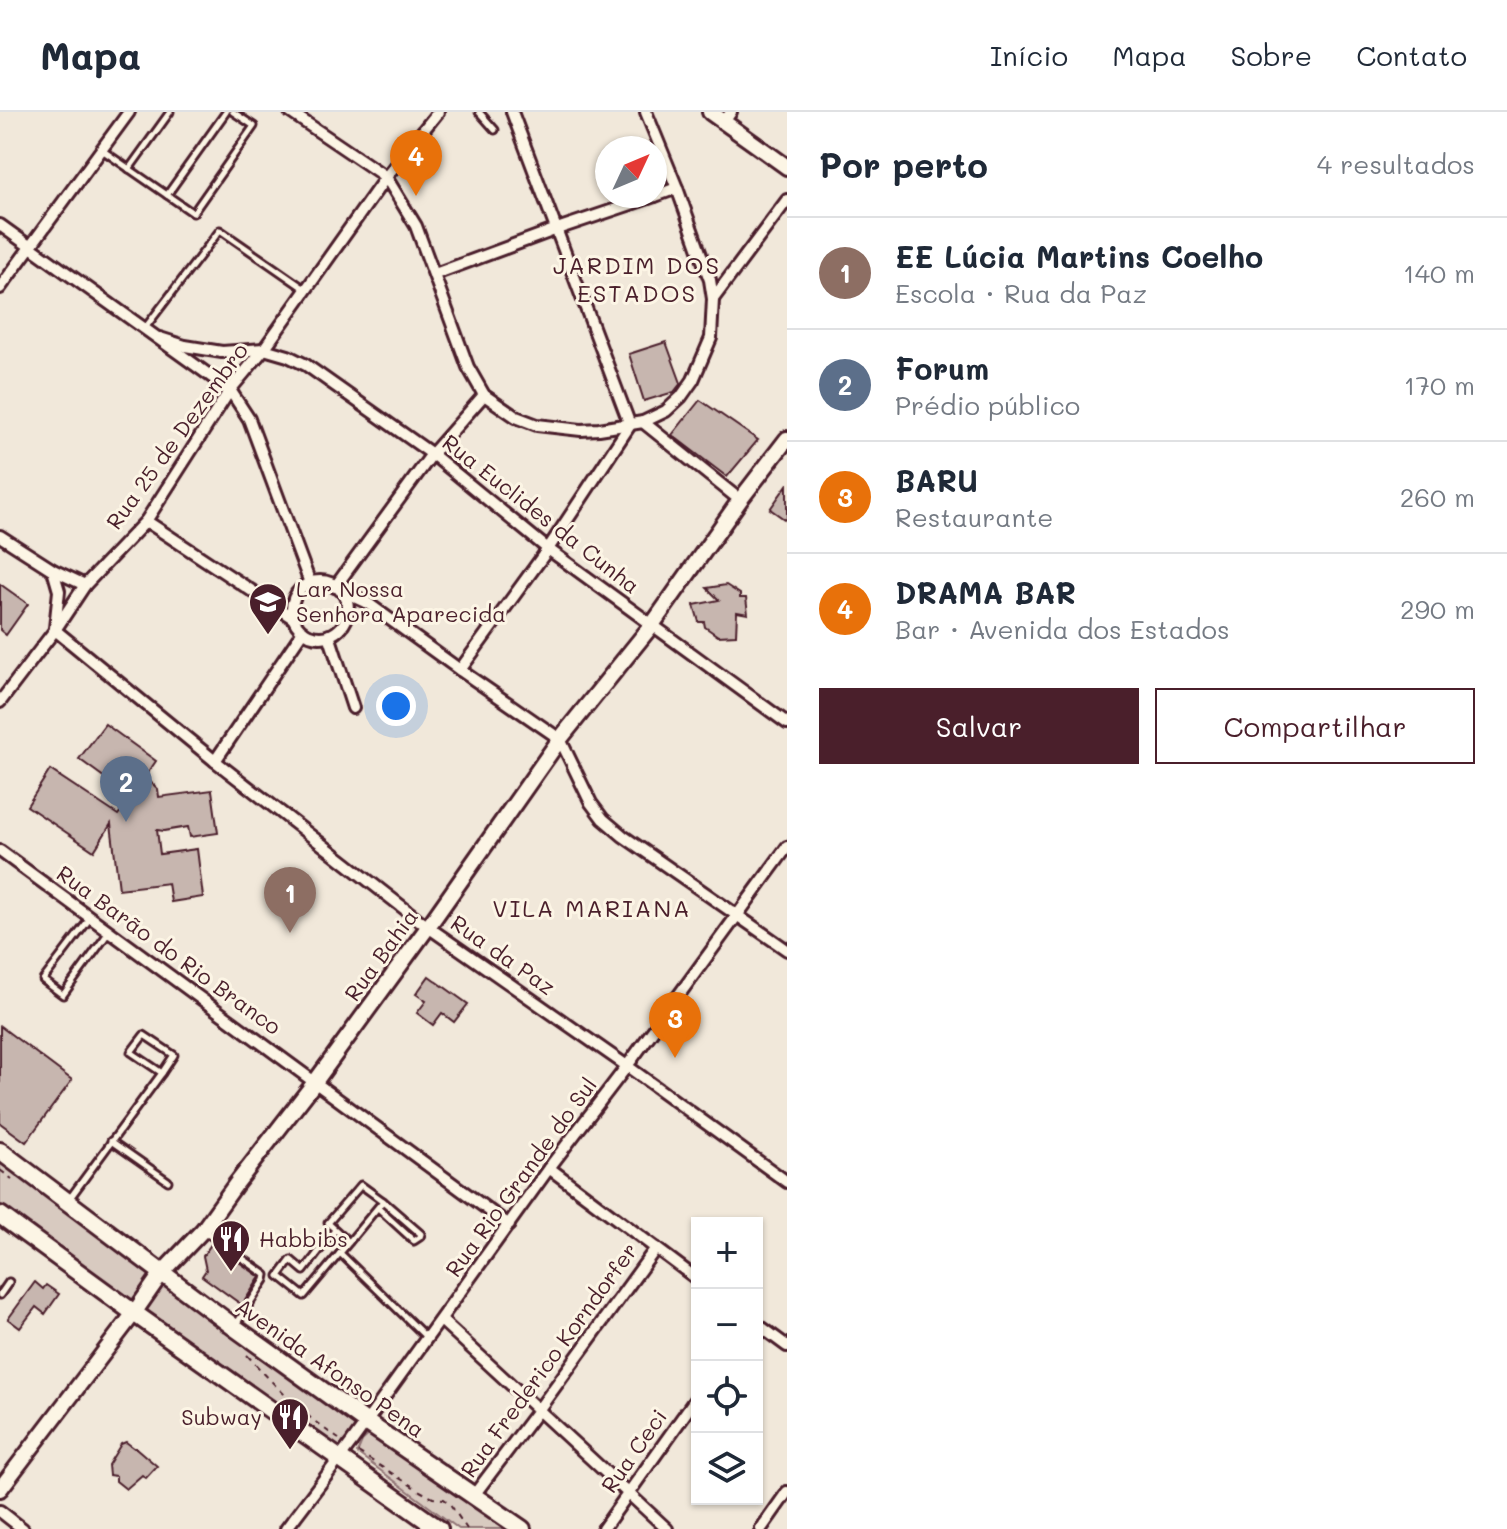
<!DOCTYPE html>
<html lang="pt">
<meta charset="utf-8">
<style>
:root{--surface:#fff;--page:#f2f2f3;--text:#1f2937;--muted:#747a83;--line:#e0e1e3;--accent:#4a1f2b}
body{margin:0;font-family:Mali,sans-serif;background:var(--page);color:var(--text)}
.controls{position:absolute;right:24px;bottom:24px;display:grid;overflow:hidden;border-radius:0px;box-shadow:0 2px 6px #0004}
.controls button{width:72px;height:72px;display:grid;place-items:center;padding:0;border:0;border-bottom:2px solid var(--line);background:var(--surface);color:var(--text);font:40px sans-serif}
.compass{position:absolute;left:595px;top:24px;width:72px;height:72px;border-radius:50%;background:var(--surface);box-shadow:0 2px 6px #0004;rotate:46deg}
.you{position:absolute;left:396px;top:594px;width:28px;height:28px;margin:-20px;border:6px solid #fff;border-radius:50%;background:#1a73e8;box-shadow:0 0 0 12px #1a73e833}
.badge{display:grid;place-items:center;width:52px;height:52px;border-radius:50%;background:var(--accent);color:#fff;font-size:26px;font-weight:700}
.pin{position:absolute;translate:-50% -66px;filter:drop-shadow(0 2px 4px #0008)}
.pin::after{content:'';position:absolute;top:42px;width:28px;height:24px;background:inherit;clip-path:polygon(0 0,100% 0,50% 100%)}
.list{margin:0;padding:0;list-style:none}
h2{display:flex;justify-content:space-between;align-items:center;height:104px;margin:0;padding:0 32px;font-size:34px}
h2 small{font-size:26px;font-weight:400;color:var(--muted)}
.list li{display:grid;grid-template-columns:52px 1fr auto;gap:24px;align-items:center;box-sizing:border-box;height:112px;padding:0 32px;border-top:2px solid var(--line)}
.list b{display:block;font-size:30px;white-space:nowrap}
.list p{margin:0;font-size:26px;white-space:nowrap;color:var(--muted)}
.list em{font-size:26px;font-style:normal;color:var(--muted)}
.actions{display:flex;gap:16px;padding:24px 32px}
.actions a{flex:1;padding:18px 0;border:2px solid var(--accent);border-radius:0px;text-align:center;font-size:28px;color:var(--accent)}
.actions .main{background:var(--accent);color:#fff}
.icon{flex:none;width:44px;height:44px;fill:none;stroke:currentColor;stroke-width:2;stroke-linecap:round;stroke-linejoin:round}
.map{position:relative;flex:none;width:787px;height:1417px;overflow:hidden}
header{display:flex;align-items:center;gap:48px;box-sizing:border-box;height:112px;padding:0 40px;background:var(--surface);border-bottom:2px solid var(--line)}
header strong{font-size:38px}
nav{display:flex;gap:44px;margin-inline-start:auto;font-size:28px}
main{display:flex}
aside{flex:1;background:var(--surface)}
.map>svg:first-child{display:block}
.green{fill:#d8cac0;stroke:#917476;stroke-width:2}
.building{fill:#c7b6af;stroke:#4a1f2b;stroke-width:2}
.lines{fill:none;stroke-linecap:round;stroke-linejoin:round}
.lane-casing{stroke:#4a1f2b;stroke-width:11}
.street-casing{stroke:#4a1f2b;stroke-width:16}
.secondary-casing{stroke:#4a1f2b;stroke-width:20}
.primary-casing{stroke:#4a1f2b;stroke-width:22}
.path{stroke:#4a1f2b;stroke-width:2;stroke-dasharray:6 6;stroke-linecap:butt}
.lane{stroke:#fcf5e5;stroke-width:5}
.street{stroke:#fcf5e5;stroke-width:10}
.secondary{stroke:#fcf5e5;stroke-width:14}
.primary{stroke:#fcf5e5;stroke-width:16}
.labels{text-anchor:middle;stroke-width:6;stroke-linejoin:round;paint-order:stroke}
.street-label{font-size:22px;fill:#4a1f2b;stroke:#fcf5e5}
.poi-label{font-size:22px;fill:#4a1f2b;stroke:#fcf5e5;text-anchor:start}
.neighbourhood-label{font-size:24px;letter-spacing:2px;fill:#4a1f2b;stroke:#fcf5e5}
</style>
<header>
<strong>Mapa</strong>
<nav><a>Início</a><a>Mapa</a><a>Sobre</a><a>Contato</a></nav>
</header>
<main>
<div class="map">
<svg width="787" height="1417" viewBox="0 0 787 1417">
<rect width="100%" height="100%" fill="#f1e8da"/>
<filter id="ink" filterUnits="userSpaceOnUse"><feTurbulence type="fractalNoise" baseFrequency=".0125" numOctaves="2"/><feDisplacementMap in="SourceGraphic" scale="16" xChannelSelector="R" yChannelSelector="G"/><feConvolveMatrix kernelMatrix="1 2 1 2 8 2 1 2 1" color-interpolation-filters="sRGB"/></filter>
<g filter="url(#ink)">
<g class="green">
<polygon points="0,1039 366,1310 340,1346 0,1103"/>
<polygon points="372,1320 508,1417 459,1417 357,1341 362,1329"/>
</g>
<g class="building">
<polygon points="666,230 681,271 674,280 644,289 629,242"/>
<polygon points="700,288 758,328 727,365 672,323"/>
<polygon points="787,373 787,409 770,397"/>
<polygon points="0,472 28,492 6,523 0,518"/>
<polygon points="726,473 740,482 740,486 746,486 748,502 737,500 736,523 718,524 705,515 704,510 699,510 694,493 719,488 707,476"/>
<polygon points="105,612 156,649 145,665 158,677 159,685 212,678 218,721 190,725 188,715 164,719 157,718 160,742 197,737 203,785 171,790 168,771 119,777 111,712 94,739 27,694 50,658 118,703 131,685 79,647"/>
<polygon points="429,864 468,892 454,910 442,901 433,913 417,901 426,889 416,882"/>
<polygon points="0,914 72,968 26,1030 0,1011"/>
<polygon points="212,1131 260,1165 242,1193 202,1164 206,1158 203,1144"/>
<polygon points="35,1170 43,1177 46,1173 59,1182 45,1202 36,1195 20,1216 8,1207"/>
<polygon points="126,1330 134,1336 136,1336 157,1354 146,1366 142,1363 126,1377 116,1369 116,1364 109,1363 108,1353 121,1332"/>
</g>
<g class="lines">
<g class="lane-casing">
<g id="lane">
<polyline points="479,0 495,18"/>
<polyline points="102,38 193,101 254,14 233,0"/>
<polyline points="129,57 170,0"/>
<polyline points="167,83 226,0"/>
<polyline points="145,216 220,118 305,177"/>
<polyline points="91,805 43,868 63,883 109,820"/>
<polygon points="144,923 174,943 162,961 131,940"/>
<polyline points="111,1029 168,1069"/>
<polyline points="70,1086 162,961"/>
<polyline points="378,1096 414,1129 420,1125 421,1122 383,1089 340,1141 427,1226"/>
<polyline points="203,1118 266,1163 265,1168 237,1211"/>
<polyline points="335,1118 304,1159 291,1148 279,1164 304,1184 340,1141"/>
<polyline points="349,1130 328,1111 361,1073 383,1089"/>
<polyline points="0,1183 9,1170"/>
</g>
</g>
<g class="street-casing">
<g id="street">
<polyline points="290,0 386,65 416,114 468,255 484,283 516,305 537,313 581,318 599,317 643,310 666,299 681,285 693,268 711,226 713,187 710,168 677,76 646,0"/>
<polyline points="724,10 731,0"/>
<polyline points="655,84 677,76"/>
<polyline points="0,113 230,278 249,307 310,471"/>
<polyline points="435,162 557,117 655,84"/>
<polyline points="0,176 129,0"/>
<polyline points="713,187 787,88"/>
<polyline points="160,226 185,234 222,240 264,237 288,244 306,253 432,342 548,437 787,611"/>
<polyline points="643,310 740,388"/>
<polyline points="146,409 293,506"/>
<polyline points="0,424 53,458 85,473"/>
<polyline points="53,458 59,479 55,516"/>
<circle cx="320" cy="497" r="28"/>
<polyline points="335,475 432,342 484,283"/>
<polyline points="340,478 366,490 460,558 560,627 591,691 603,707 623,724 787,838"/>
<polyline points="55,518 215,649 428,815 627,954 787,1070"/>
<polyline points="329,523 353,596"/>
<polyline points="460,558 548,437 630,313 512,0"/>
<polyline points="0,590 55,518 85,473 146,409 230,278 264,237 386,65 438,0"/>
<polyline points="215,649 303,519"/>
<polyline points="0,739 509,1113"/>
<polyline points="549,1056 697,1167"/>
<polyline points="441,1208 667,1417"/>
<polyline points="757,1212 787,1234"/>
<polyline points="474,1383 539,1297 656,1136"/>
<polyline points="0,1399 23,1417"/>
<polyline points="286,1417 352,1330 549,1056 627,954 787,735"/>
<polyline points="603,1417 697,1285"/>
<polyline points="761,1417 787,1380"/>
</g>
</g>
<g class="secondary-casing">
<g id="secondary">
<polyline points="710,0 787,55"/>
<polyline points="0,1377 134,1201 161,1162 203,1118 236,1072 315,970 428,815 560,627 652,513 740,388 787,327"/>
</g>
</g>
<g class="primary-casing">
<g id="primary">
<polyline points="0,1039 234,1215 366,1310 522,1417"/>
<polyline points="0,1103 134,1201 439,1417"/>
</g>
</g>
<g class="path">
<polyline points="0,1058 12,1067"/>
<path d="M247,1243C276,1275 304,1304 339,1327"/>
<polyline points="358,1340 420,1379 433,1386 444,1387 450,1392 467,1417"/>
</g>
<use href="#lane" class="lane"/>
<use href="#street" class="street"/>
<use href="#secondary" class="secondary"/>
<use href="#primary" class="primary"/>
</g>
</g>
<defs>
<g id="school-pin" transform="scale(2)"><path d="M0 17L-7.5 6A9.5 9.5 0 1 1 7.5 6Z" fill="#4a1f2b" stroke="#fcf5e5"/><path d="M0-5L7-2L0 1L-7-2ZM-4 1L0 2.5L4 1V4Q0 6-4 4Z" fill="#fff"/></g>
<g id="restaurant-pin" transform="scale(2)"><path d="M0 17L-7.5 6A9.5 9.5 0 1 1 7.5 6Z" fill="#4a1f2b" stroke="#fcf5e5"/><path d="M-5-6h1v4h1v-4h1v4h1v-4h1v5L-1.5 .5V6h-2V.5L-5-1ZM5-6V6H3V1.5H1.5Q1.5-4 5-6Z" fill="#fff"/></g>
</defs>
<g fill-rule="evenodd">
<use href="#school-pin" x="268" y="490"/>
<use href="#restaurant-pin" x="231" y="1127"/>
<use href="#restaurant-pin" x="290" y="1305"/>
</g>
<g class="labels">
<g class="street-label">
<text transform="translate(177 324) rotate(-54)" y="8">Rua 25 de Dezembro</text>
<text transform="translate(541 402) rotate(38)" y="8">Rua Euclides da Cunha</text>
<text transform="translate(169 838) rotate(36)" y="8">Rua Barão do Rio Branco</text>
<text transform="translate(381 843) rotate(-54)" y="8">Rua Bahia</text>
<text transform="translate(503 843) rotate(35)" y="8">Rua da Paz</text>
<text transform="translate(521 1065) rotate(-54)" y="8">Rua Rio Grande do Sul</text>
<text transform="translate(549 1248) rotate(-54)" y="8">Rua Frederico Korndorfer</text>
<text transform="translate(330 1256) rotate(35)" y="8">Avenida Afonso Pena</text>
<text transform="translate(634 1339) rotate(-55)" y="8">Rua Ceci</text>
</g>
<g class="poi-label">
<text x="296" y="485">Lar Nossa<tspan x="296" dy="25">Senhora Aparecida</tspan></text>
<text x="259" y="1135">Habbibs</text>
<text x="262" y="1313" text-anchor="end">Subway</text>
</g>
<g class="neighbourhood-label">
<text x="637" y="162">JARDIM DOS<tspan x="637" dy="28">ESTADOS</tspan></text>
<text x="592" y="805">VILA MARIANA</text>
</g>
</g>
</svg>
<div class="controls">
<button>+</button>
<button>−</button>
<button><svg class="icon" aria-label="locate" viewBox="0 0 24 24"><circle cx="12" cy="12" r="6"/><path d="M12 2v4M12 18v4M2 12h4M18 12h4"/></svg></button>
<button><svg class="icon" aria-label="layers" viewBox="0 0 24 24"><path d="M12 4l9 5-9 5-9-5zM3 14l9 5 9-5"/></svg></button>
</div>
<svg class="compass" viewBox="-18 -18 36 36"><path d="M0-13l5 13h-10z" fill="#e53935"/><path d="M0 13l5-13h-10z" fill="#747a83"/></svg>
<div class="you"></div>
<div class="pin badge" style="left:290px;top:821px;background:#8d6e63">1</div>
<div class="pin badge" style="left:126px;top:710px;background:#5c6f8a">2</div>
<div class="pin badge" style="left:675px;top:946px;background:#e8710a">3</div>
<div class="pin badge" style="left:416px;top:84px;background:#e8710a">4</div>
</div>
<aside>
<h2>Por perto<small>4 resultados</small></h2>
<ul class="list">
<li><span class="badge" style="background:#8d6e63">1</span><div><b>EE Lúcia Martins Coelho</b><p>Escola · Rua da Paz</p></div><em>140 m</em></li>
<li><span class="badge" style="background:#5c6f8a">2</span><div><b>Forum</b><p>Prédio público</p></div><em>170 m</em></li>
<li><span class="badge" style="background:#e8710a">3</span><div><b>BARU</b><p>Restaurante</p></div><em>260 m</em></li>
<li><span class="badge" style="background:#e8710a">4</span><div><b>DRAMA BAR</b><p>Bar · Avenida dos Estados</p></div><em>290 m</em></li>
</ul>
<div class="actions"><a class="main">Salvar</a><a>Compartilhar</a></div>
</aside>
</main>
